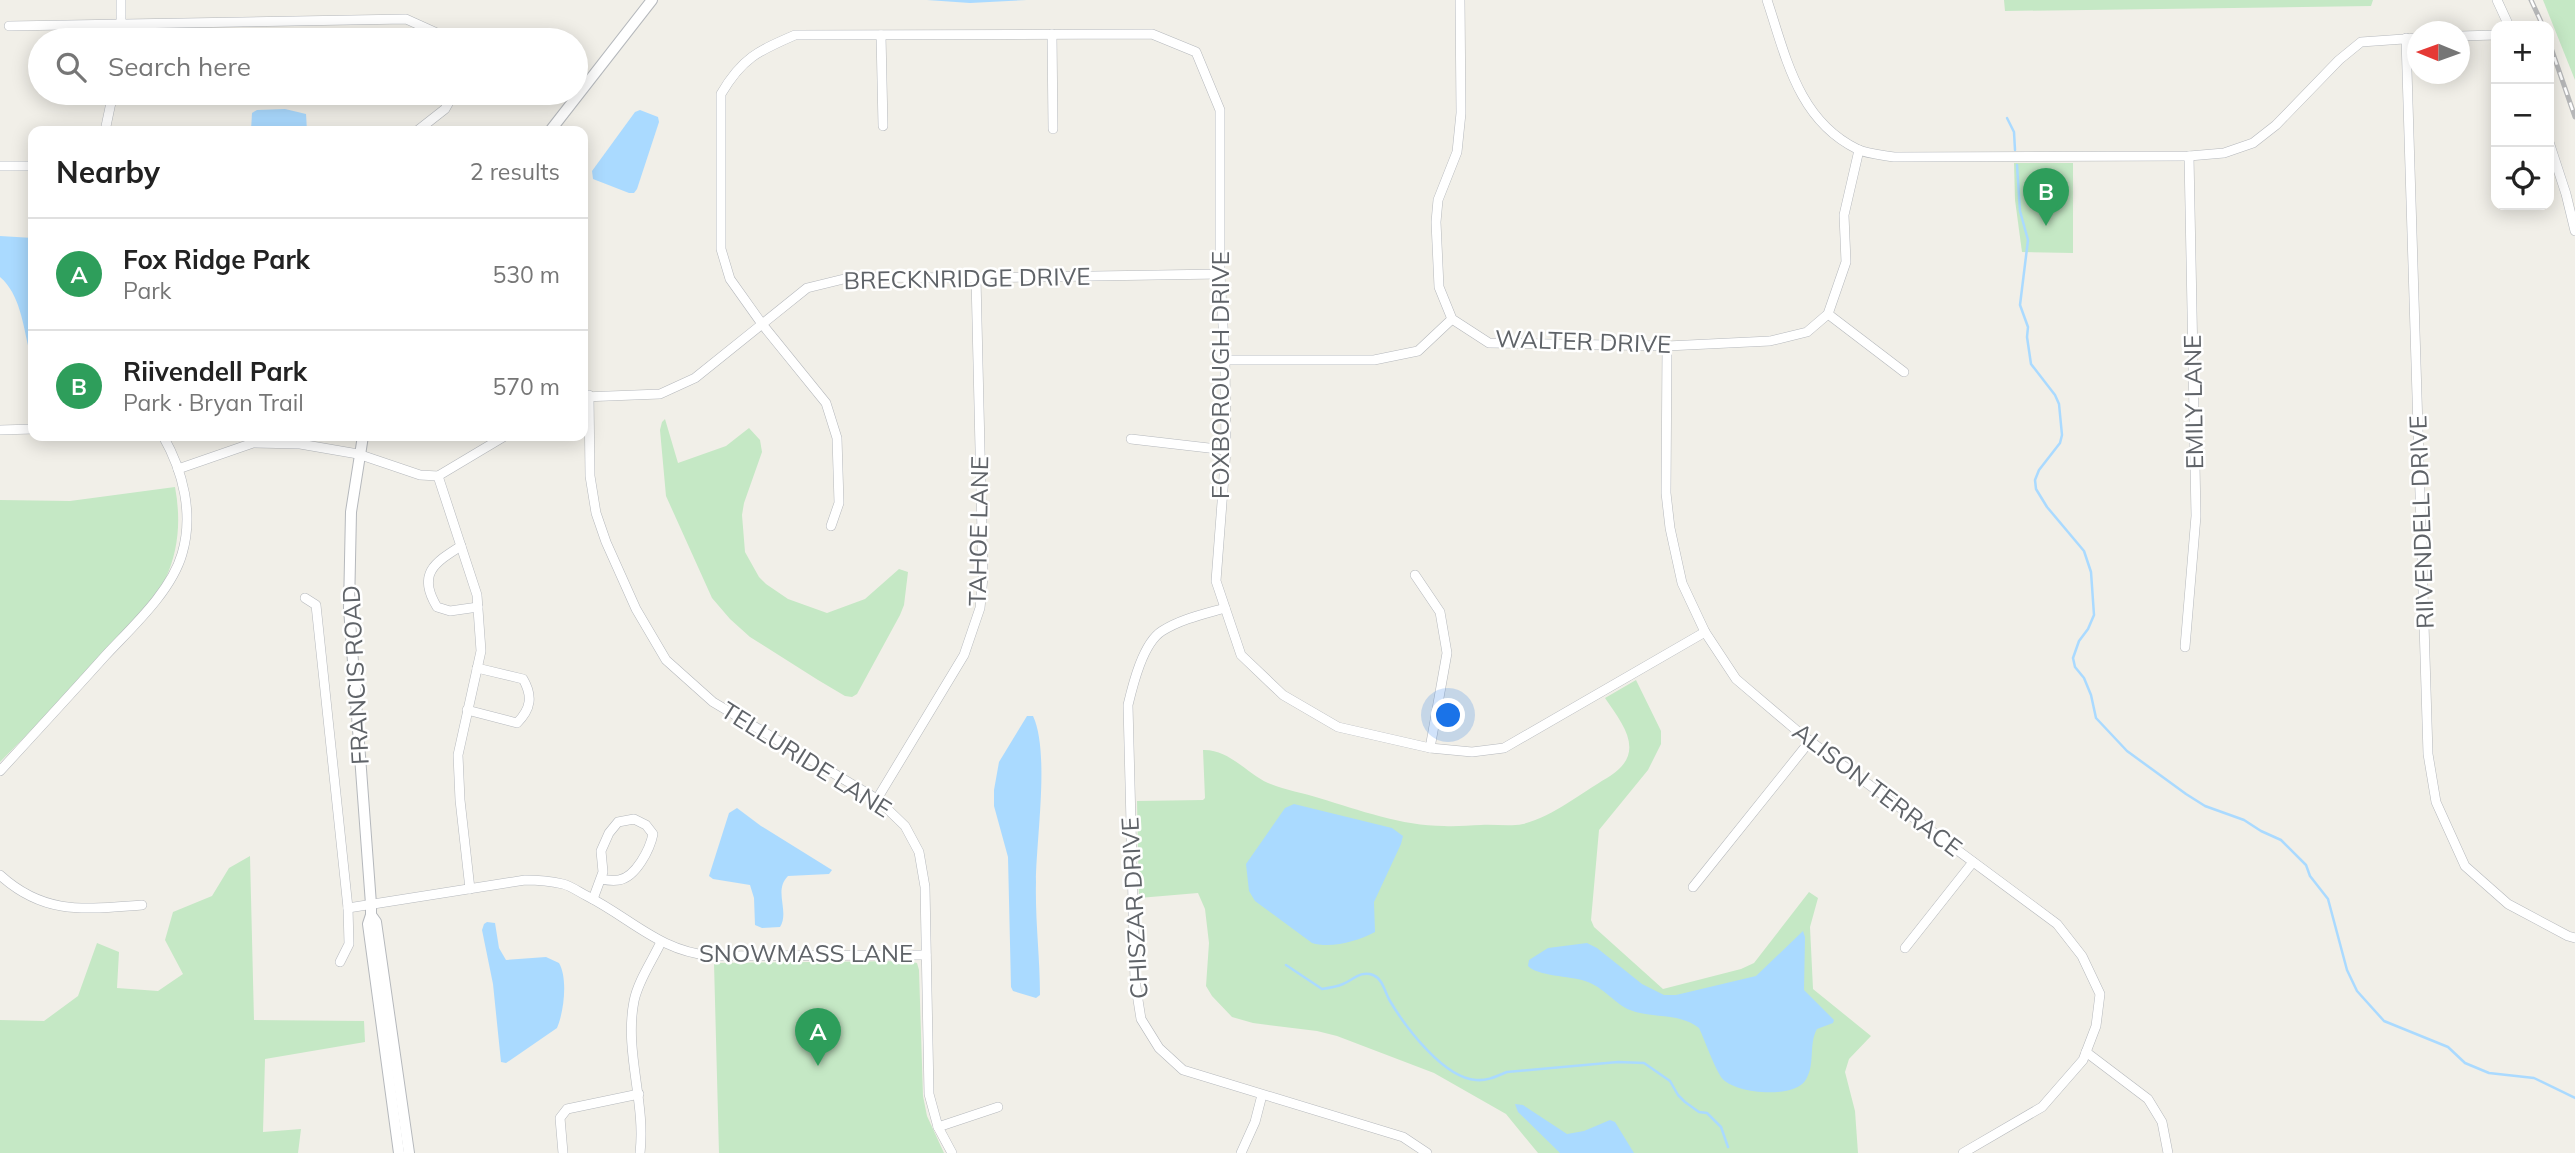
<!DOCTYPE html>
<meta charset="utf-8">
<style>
:root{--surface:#fff;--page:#f2f2f2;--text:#222;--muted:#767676;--line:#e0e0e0;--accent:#2563eb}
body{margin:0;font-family:Mulish,sans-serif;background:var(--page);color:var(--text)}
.controls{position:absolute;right:21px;top:21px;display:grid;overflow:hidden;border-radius:14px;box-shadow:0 4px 18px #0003}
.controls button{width:63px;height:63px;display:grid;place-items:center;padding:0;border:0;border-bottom:2px solid var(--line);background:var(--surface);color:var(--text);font:35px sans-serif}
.compass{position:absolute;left:2407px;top:21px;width:63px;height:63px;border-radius:50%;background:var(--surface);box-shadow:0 4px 18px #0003;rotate:271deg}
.you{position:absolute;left:1449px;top:716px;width:24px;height:24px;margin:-18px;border:5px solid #fff;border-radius:50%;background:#1a73e8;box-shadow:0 0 0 10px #1a73e833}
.badge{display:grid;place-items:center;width:46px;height:46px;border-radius:50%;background:var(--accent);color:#fff;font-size:23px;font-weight:700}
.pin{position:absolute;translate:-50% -58px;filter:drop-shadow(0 2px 4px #0008)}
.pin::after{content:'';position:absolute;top:37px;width:24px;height:21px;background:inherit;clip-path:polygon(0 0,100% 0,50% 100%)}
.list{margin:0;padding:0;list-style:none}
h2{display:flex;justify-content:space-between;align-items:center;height:91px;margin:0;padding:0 28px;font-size:30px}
h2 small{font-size:23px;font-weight:400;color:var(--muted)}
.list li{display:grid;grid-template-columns:46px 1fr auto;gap:21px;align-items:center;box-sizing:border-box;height:112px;padding:0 28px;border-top:2px solid var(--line)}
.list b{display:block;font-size:26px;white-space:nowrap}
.list p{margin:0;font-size:23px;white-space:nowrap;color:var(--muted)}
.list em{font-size:23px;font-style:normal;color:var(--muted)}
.icon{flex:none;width:38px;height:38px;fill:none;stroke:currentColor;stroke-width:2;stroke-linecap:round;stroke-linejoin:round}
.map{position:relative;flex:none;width:2575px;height:1153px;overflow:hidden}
.search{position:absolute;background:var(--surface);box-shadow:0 4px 18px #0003;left:28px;top:28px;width:560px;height:77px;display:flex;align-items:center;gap:18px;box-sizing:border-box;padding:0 24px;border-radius:38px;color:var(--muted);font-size:26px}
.panel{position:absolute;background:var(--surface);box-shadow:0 4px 18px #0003;left:28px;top:126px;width:560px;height:315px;border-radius:14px}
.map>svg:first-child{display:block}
.green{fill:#c5e8c5}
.water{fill:#aadaff}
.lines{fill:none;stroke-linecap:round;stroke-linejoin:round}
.stream{stroke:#aadaff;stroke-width:2.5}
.minor-casing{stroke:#b5b8bc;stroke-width:10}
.tertiary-casing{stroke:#b5b8bc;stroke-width:12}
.minor{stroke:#fff;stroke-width:9}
.tertiary{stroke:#fff;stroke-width:10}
.rail-casing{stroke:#b6b7b8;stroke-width:5}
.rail{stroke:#fff;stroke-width:2.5;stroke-dasharray:8;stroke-linecap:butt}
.labels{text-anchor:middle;stroke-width:5;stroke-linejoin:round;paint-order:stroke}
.street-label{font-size:24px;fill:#5f6368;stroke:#fff}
</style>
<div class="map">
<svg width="2575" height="1153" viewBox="0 0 2575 1153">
<rect width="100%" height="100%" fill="#f1efe8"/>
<g class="green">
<polygon points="2004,0 2373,0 2371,6 2005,11"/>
<polygon points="2543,0 2575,0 2575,80"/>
<polygon points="2014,163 2073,163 2073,253 2022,252 2015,200"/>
<polygon points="665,419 678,463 726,446 749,428 760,440 762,452 744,503 742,515 745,552 759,577 766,584 788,599 827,613 865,599 899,569 908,572 904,605 900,615 857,694 852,697 845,696 818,680 750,637 730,619 712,598 666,496 660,430 662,422"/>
<path d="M175,487C181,519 179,550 165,580C154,603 134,621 118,639C80,681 40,721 0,762V500L70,501Z"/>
<path d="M1636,680L1661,731V744L1648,770L1599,830L1591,920L1594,927L1663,989L1741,969L1754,963L1809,892L1818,898L1810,927L1813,989L1871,1036L1849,1059L1845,1072L1855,1111L1858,1153H1538L1506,1114L1434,1073L1337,1036L1317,1031L1253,1023L1232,1017L1212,996L1206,986L1209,943L1205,909L1198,893L1139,898L1137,801L1203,800L1205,798L1203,750C1229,749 1246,773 1268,783C1284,790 1303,793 1319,798C1359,810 1402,826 1444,826C1456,827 1469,825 1481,825C1495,824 1509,827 1523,824C1554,816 1581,793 1607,778C1647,754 1625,727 1605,698Z"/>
<polygon points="250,856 254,1020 364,1021 365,1042 265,1059 263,1132 301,1129 298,1153 0,1153 0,1020 44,1021 78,996 97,943 119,952 117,988 158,991 183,974 165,940 173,912 212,896 229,868"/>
<polygon points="908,961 917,963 919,970 923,1096 927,1116 944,1153 719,1153 714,963"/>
</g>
<g class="water">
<polygon points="927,0 1027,0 970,3"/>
<polygon points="285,109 306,114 307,131 251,131 252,113 257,110"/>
<polygon points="640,110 658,117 659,122 637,189 634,193 629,193 593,179 592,171 635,112"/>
<path d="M0,236L33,238V353L29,349C23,325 20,294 0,277Z"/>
<path d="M1027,716H1033C1050,752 1036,840 1036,882C1035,920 1040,957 1040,995L1036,998L1013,991L1011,987L1008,857L994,806V790L999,762Z"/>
<path d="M1294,804L1392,828L1403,836L1401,844L1374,902L1375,932C1358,941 1331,949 1312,943L1255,901L1249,891L1246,864L1285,808Z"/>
<path d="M737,808L761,826L832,870L829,874L788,876C773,891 790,911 780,927L762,928L755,925L754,898L750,885L713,879L709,876L729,813Z"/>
<path d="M487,922L495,923L499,948L506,960L546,957L559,963C568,978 564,1012 557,1028L506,1063L501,1062L493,984L482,930L484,924Z"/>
<path d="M1803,931L1805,937L1804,990L1834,1020L1833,1023L1817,1029C1808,1045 1816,1065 1805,1081C1792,1099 1733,1094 1721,1077C1712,1062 1706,1043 1699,1028C1678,1012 1653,1019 1630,1010C1616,1005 1604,987 1585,981C1570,976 1537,976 1528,966L1529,960L1548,948L1587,943L1597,948L1642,984L1664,995H1676L1756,976Z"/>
<polygon points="1515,1104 1523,1105 1567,1134 1584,1131 1610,1120 1615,1122 1634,1153 1560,1153 1518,1112"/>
</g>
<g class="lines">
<g class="stream">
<polyline points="2007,118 2014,132 2015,150"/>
<polyline points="2017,165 2020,211 2028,240 2020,305 2028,327 2027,337 2031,364 2055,395 2059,404 2062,435 2060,443 2039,470 2035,480 2036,489 2047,507 2084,551 2091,572 2094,615 2088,629 2079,641 2073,658 2075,667 2084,678 2091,695 2096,718 2127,751 2186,794 2205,806 2244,820 2261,831 2281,840 2306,865 2310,876 2328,899 2347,970 2357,991 2384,1021 2448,1047 2465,1063 2489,1073 2534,1078 2575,1098"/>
<path d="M1286,965L1322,989C1329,988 1336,987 1343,984C1353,980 1361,970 1373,975C1383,979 1385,993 1390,1001C1406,1028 1444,1078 1476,1080C1488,1081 1497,1076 1507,1072L1618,1062L1644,1063L1670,1081L1678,1095L1685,1102L1699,1112L1707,1113L1721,1127L1728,1147"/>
</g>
<g class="minor-casing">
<g id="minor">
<polyline points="1460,0 1461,113 1457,152 1438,200 1436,222 1439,287 1452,319 1489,343 1667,346 1770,341 1807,332 1828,314 1846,262 1844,215 1859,150"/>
<path d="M1767,0C1786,57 1798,120 1857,149C1867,154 1882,155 1894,157L2189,156L2224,153L2253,143L2276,125L2339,60L2361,42L2418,38"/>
<polyline points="2497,0 2509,26"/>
<polyline points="9,26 406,19 437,33 447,40"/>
<polyline points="1052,34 1053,129"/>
<polyline points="881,35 883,126"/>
<polyline points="2460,36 2496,35"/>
<polyline points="2406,38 2428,754 2436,802 2465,866 2508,904 2568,936 2575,938"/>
<polyline points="121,40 121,0"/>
<polyline points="465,40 477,33"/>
<polyline points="105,131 113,93"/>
<polyline points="417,131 445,109 454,93"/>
<polyline points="2549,142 2566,194 2575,231"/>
<polyline points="0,166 33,166"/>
<polyline points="1828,314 1904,372"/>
<polyline points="1667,346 1666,493 1670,528 1682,583 1705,632 1736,679 1802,735 2057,924 2082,956 2100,994 2096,1026 2083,1060 2042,1107 1963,1153"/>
<polyline points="1225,360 1374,360 1418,351 1452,319"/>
<polyline points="589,395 590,476 596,513 606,542 636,609 666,660 713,702 877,799 905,826 919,852 925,887 929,1094 938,1127 952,1153"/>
<polyline points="583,397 660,394 695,378 807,288 852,277 976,278 1220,274"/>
<polyline points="0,430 33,429"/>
<polyline points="1131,439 1226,450"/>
<polyline points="178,469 253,443 300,444 358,454 420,475 438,476 505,436"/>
<polyline points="438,476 477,595 481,651 458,755 460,800 470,889"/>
<path d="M831,526L839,503L837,438L826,403L762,324L730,279L721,249V94C742,58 758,51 795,35L1152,34L1196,52L1220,110V274L1225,360L1226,450L1216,581L1241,655L1283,695L1338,727L1430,748L1472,752L1504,748L1705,632"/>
<path d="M461,546C434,563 417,574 437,607L450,611L478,607"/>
<polyline points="1415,575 1440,612 1447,653 1430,748"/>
<polyline points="305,598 316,605 348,908 349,944 340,962"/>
<path d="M1225,608C1204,614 1181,619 1162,631C1143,643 1133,684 1128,705L1135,981L1141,1019L1159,1048L1183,1070L1403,1137L1427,1153"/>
<polyline points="2185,647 2196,516 2189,156"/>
<path d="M467,710L517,723C531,709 533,696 523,679L477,668"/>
<path d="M0,771C35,733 70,695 105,656C131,628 171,592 182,554C194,514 183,471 163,436"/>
<polyline points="877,799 964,655 980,608 983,577 976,278"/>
<path d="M0,875C45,916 86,909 142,905"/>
<polyline points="1693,887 1810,741"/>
<path d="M593,899L603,872L601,851L609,833L618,822L634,819L646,825L653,834C650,849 636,877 619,880C613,881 606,880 601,879"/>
<path d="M348,908L525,880C538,880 550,881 563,884C571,886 579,892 587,896C632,919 659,951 712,956L926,955"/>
<polyline points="1905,948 1973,862"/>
<polyline points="2086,1052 2148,1099 2162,1122 2168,1153"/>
<polyline points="938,1127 998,1107"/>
<polyline points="563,1153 560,1118 567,1109 639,1094"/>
<path d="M640,1153C646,1102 624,1052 634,1001C638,981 652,961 661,942"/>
<polyline points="1241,1153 1255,1122 1262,1095"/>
</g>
</g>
<g class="tertiary-casing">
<g id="tertiary">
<polyline points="550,131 652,0"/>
<polyline points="363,436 351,512 349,608 371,904 371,915 368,924 399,1153"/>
<polyline points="371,915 376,922 409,1153"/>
</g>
</g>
<use href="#minor" class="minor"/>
<use href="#tertiary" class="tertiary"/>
<g class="rail-casing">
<g id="rail">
<polyline points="2531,0 2543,26"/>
<polyline points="2549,42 2575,117"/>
</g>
</g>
<use href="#rail" class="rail"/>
</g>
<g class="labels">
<g class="street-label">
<text transform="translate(967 279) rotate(-1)" y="8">BRECKNRIDGE DRIVE</text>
<text transform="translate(1583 342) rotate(2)" y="8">WALTER DRIVE</text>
<text transform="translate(1221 375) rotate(-90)" y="8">FOXBOROUGH DRIVE</text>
<text transform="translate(2194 402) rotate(-91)" y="8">EMILY LANE</text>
<text transform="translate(2422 522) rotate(-92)" y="8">RIIVENDELL DRIVE</text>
<text transform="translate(979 531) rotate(-89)" y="8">TAHOE LANE</text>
<text transform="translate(356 675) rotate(-93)" y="8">FRANCIS ROAD</text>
<text transform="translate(806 760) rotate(32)" y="8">TELLURIDE LANE</text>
<text transform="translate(1877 790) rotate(37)" y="8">ALISON TERRACE</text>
<text transform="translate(1135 908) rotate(-93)" y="8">CHISZAR DRIVE</text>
<text x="806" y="962">SNOWMASS LANE</text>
</g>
</g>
</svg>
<div class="controls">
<button>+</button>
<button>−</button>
<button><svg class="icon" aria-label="locate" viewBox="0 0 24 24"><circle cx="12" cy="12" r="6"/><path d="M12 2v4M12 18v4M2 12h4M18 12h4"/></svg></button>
</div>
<svg class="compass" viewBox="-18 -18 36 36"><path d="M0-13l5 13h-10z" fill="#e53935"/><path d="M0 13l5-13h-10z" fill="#767676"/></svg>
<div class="you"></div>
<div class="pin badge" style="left:818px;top:1066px;background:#2e9e5b">A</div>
<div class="pin badge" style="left:2046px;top:226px;background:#2e9e5b">B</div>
<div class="search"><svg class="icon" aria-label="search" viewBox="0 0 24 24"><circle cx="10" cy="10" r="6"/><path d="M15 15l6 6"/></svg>Search here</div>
<section class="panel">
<h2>Nearby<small>2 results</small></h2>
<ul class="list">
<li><span class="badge" style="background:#2e9e5b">A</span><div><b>Fox Ridge Park</b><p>Park</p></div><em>530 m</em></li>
<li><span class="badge" style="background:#2e9e5b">B</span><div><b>Riivendell Park</b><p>Park · Bryan Trail</p></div><em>570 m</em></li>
</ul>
</section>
</div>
